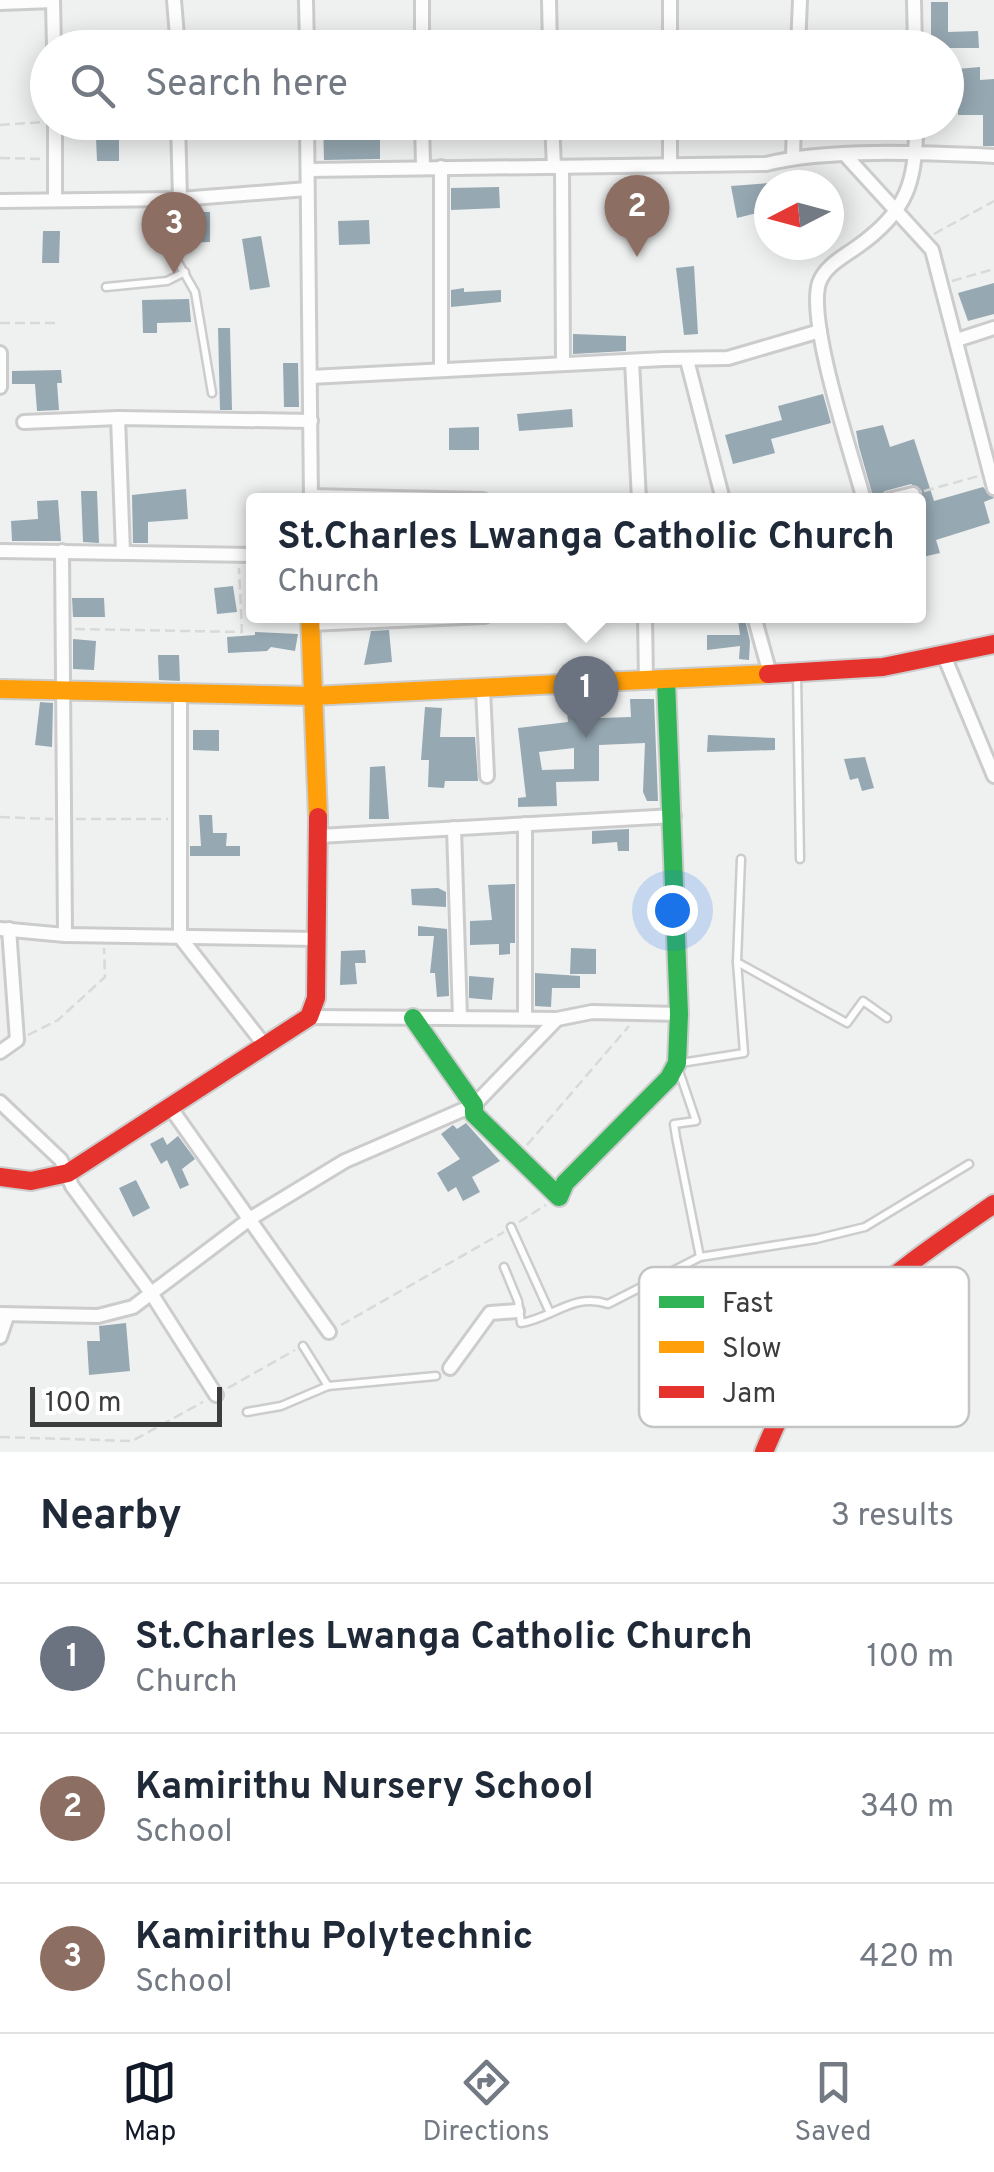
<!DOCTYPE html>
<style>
:root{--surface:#fff;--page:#f6f6f7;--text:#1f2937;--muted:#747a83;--line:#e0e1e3;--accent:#111827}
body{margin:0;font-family:Overpass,sans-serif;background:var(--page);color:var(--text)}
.compass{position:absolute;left:754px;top:170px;width:90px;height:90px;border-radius:50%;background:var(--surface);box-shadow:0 5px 25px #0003;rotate:264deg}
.scale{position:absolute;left:30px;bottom:25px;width:192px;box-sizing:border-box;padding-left:10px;border:5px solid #3c3c3d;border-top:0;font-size:28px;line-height:35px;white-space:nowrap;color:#3c3c3d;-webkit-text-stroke:8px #fff;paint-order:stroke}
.you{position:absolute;left:672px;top:910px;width:35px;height:35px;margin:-25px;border:8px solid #fff;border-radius:50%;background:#1a73e8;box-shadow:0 0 0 15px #1a73e833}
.badge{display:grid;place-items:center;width:65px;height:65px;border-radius:50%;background:var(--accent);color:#fff;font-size:32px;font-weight:700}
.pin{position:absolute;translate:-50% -82px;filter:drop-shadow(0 2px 5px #0008)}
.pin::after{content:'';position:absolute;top:52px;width:35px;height:30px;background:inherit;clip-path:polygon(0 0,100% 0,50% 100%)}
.popup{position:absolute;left:246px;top:493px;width:680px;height:130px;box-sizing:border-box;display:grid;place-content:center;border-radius:10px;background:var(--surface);filter:drop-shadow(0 2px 8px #0005);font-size:32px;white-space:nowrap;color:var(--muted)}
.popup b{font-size:38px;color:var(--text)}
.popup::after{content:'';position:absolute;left:50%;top:100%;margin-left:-20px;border:20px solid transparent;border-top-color:var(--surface)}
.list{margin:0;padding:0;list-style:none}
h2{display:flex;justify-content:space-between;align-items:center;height:130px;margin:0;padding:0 40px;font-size:42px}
h2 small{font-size:32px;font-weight:400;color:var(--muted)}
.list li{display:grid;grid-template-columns:65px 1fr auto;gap:30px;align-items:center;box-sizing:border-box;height:150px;padding:0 40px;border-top:2px solid var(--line)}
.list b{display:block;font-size:38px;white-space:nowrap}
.list p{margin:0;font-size:32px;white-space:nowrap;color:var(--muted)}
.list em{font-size:32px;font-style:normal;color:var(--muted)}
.icon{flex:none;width:55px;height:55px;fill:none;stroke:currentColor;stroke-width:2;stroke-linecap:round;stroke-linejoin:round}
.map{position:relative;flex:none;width:994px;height:1452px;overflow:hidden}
.search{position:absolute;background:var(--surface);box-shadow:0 5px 25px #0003;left:30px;right:30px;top:30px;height:110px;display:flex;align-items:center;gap:25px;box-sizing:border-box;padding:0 35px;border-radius:55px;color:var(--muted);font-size:38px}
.sheet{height:580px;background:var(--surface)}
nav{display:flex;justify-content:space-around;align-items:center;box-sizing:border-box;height:140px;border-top:2px solid var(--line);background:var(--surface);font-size:28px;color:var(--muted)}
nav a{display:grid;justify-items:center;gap:5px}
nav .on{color:var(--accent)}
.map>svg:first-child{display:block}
.building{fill:#96a8b2;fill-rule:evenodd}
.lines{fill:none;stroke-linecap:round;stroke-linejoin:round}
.lane-casing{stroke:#ccc;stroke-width:11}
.street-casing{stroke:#ccc;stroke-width:18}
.fast-casing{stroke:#ccc;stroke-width:22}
.slow-casing{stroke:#ccc;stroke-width:22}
.jam-casing{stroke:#ccc;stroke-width:22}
.path{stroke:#d8d9d9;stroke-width:2.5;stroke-dasharray:10 5;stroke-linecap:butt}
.lane{stroke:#fdfdfd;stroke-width:6}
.street{stroke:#fdfdfd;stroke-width:12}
.fast{stroke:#30b455;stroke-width:18}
.slow{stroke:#ff9f0a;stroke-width:18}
.jam{stroke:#e5322d;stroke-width:18}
.key{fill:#fff;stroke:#c4c4c5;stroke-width:2.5}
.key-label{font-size:28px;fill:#3c3c3d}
</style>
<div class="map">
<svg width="994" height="1452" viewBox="0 0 994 1452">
<rect width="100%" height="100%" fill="#eff0f0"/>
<g class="building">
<polygon points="931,2 948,2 948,32 978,31 979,48 931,48"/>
<polygon points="980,67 980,80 994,79 994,146 983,146 983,115 958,115 958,106 946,106 946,70"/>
<polygon points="323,122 380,122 380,159 324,160"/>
<polygon points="96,138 119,138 119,161 97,161"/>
<polygon points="769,183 769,210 737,218 731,186"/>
<polygon points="499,187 500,208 451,210 451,188"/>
<polygon points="172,212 210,212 210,242 175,243"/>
<polygon points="369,220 370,244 339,245 338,221"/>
<polygon points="43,231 60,231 59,263 42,263"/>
<polygon points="261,236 270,287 250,290 242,239"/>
<polygon points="694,266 698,334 684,335 676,268"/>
<polygon points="994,283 994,314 968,321 958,293"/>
<polygon points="464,288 464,292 501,290 501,302 451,307 451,290"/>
<polygon points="189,299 191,322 157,323 157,333 143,333 142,300"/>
<polygon points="218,328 230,328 232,410 220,410"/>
<polygon points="573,334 626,336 626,351 573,354"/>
<polygon points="283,363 298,363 299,407 284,407"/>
<polygon points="61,370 62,383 57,383 59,410 37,411 35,384 12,384 12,371"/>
<polygon points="823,394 831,423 771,439 775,453 733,464 725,435 782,420 778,406"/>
<polygon points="572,409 573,427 519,431 517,414"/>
<polygon points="883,425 890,447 914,439 934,501 983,487 994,498 984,502 990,523 936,540 940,553 918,558 922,491 911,484 885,491 874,500 859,447 856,431"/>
<polygon points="479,427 479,450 449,450 449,428"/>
<polygon points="186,489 188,519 148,522 148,543 133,543 132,495"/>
<polygon points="81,491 97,491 99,543 83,542"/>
<polygon points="58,500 61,541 12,541 11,521 38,519 37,501"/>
<polygon points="233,586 237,612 217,614 214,588"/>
<polygon points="72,598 104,598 105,617 73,617"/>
<polygon points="738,620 745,620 750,641 749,660 739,659 740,646 707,650 707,635 740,635"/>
<polygon points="389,630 392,662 364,665 371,631"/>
<polygon points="255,632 298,634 295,651 271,647 267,651 228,653 227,637 255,635"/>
<polygon points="73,639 96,641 94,670 73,669"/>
<polygon points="158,655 179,655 180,681 159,680"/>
<path d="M630,699H654L658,801H647L643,792L645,743L599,745V781L556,782L557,806L518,807V798L526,797L518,728L568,722L567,711L574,710L573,703L588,700L598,702L600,718L631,717ZM574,748V769L542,770L539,752Z"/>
<polygon points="40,702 53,703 52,747 35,745"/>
<polygon points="425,707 442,708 440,737 475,737 478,781 445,781 444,788 428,787 429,760 421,760"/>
<polygon points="193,730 219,730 219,751 193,750"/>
<polygon points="708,735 775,738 775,750 707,752"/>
<polygon points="865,757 874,788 862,791 858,778 850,780 844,759"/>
<polygon points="385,766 389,819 369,819 370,767"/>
<polygon points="199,815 212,815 213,833 227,833 226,846 240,846 240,856 190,856 190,846 201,846"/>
<polygon points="629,829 629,851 618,851 617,842 592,844 592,831"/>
<polygon points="515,884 515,943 510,943 510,954 499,955 499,944 470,945 470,921 492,920 488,885"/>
<polygon points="438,888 446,892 446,907 412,905 411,889"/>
<polygon points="418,926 447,929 449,996 437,997 435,973 430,973 434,936 418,936"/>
<polygon points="571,948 596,949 596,974 570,974"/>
<polygon points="365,950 366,963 355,963 357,984 340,985 341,951"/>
<polygon points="535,973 580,976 580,988 552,988 551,1007 535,1006"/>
<polygon points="469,976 494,978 492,1000 469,998"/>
<polygon points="466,1123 500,1161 472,1177 480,1192 463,1201 456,1187 448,1192 437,1173 460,1159 441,1134 453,1125 457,1129"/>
<polygon points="178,1136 195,1159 182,1169 189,1185 180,1189 167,1160 161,1164 150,1144 163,1137 167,1145"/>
<polygon points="136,1180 150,1208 133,1217 119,1188"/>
<polygon points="126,1323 130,1371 89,1375 87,1341 100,1341 99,1326"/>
</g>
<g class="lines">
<g class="lane-casing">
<g id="lane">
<polyline points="158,201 163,236 195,292 212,393"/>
<polyline points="106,287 167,281 185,272"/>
<polyline points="797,674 800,859"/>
<polyline points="741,859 737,962 847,1023 863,1001 887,1018"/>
<polyline points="681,1063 744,1053 737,962"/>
<polyline points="679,1071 696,1121 674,1124 676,1137 700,1257 816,1239 865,1227 969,1164"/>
<polyline points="511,1227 550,1313"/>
<path d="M504,1267L518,1301L521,1323C553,1318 574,1292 608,1304L700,1257"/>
<polyline points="303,1346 328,1386 436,1376"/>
<polyline points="247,1412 281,1406 328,1386"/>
</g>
</g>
<g class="street-casing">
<g id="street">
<polyline points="174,0 178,48"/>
<polyline points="306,0 307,48"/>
<polyline points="422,0 422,48"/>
<polyline points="549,0 550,48"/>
<polyline points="914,0 915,48"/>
<polyline points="0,3 53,1 54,48"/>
<polyline points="670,48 670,0"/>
<polyline points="798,48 800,0"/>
<polyline points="178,122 180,199"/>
<polyline points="307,122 311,500"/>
<polyline points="422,122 423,166"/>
<polyline points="552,122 554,167"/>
<polyline points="793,157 794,122"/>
<polyline points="847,157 932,250 994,488"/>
<polyline points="670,163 670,122"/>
<polyline points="441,167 441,369"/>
<polyline points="562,167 563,364"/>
<path d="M308,170L766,164C827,148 929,153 994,156"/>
<polyline points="55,198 55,122"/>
<polyline points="0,201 180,199 307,189"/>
<polyline points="957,340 994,328"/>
<polyline points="0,353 0,387"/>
<polyline points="687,360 723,500"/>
<polyline points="632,361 639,500"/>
<polyline points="310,377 664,359 728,358 820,331"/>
<polyline points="24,422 118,418"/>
<polyline points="311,496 483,500"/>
<path d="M864,500C852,455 807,323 819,283C825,266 843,257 857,247C907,212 917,181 916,122"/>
<polyline points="888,500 913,494"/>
<polyline points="0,551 254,555"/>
<polyline points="62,551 65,935"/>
<polyline points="123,552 118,418 311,421"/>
<polyline points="645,616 646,682"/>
<polyline points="754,616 770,674"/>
<polyline points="310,624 485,616"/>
<polyline points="945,658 994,776"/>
<polyline points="483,689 487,776"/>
<polyline points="180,694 180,937 266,1047"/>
<polyline points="525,824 525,1018"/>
<polyline points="454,828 460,1018"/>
<polyline points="319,836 674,816"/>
<polyline points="0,929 65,935 317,939"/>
<polyline points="309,1017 557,1019 592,1012 679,1014"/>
<polyline points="0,1052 17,1040 9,929"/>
<polyline points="0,1102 61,1160 72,1186 151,1293 216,1395"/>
<polyline points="170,1107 329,1332"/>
<polyline points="0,1314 98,1316 133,1307 251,1218 345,1161 474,1105 557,1019"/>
<polyline points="0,1337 7,1316"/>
<polyline points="450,1368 490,1313 517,1311"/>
</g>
</g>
<g class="fast-casing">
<polyline id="fast" points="413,1018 474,1105 474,1114 559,1197 565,1183 669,1078 677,1063 679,1014 666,680"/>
</g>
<g class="slow-casing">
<g id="slow">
<polyline points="310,616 318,817"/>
<polyline points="0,689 311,696 768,674"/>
</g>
</g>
<g class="jam-casing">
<g id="jam">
<polyline points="768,674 883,667 994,644"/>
<polyline points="0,1177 31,1181 68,1173 309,1017 316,998 318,817"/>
<path d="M764,1452C816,1324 884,1280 994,1204"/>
</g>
</g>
<g class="path">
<polyline points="0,125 43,122"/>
<polyline points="0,158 45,159"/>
<polyline points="934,234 994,201"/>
<polyline points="952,281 994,269"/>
<polyline points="0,323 59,323"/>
<polyline points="924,491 979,476"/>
<polyline points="75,629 242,632 239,568"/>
<polyline points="0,817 53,819"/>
<polyline points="76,819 168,819"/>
<polyline points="28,1035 58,1020 105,977 104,948"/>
<polyline points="527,1145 629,1026"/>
<polyline points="519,1222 546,1205"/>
<polyline points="341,1325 504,1232"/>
<polyline points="228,1388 295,1350"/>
<polyline points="0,1437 132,1441 203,1402"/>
</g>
<use href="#lane" class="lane"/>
<use href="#street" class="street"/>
<use href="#fast" class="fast"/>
<use href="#slow" class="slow"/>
<use href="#jam" class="jam"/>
</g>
<rect x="639" y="1267" width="330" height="160" rx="15" class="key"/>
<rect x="659" y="1296" width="45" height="12" fill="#30b455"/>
<rect x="659" y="1341" width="45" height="12" fill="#ff9f0a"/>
<rect x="659" y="1386" width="45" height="12" fill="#e5322d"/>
<g class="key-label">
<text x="722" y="1312">Fast</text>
<text x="722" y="1357">Slow</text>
<text x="722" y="1402">Jam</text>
</g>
</svg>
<svg class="compass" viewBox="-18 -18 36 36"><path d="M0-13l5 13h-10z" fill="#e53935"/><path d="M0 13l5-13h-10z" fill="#747a83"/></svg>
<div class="scale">100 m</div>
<div class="you"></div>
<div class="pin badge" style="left:586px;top:738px;background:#6b7280">1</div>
<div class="popup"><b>St.Charles Lwanga Catholic Church</b>Church</div>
<div class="pin badge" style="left:637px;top:257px;background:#8d6e63">2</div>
<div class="pin badge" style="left:174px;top:274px;background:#8d6e63">3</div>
<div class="search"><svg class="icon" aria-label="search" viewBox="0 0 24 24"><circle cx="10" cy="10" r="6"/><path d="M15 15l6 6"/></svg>Search here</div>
</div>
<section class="sheet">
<h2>Nearby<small>3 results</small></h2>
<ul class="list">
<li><span class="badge" style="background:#6b7280">1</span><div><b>St.Charles Lwanga Catholic Church</b><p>Church</p></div><em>100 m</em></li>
<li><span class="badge" style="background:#8d6e63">2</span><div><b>Kamirithu Nursery School</b><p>School</p></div><em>340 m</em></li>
<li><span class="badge" style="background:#8d6e63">3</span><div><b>Kamirithu Polytechnic</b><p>School</p></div><em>420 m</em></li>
</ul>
</section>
<nav>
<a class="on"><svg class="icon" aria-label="map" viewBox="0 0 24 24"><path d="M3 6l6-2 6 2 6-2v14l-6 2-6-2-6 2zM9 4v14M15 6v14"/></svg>Map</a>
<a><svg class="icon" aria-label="directions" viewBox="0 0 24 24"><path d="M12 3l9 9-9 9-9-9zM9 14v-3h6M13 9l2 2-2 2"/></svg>Directions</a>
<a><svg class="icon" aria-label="saved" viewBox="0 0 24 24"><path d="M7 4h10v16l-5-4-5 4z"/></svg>Saved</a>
</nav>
